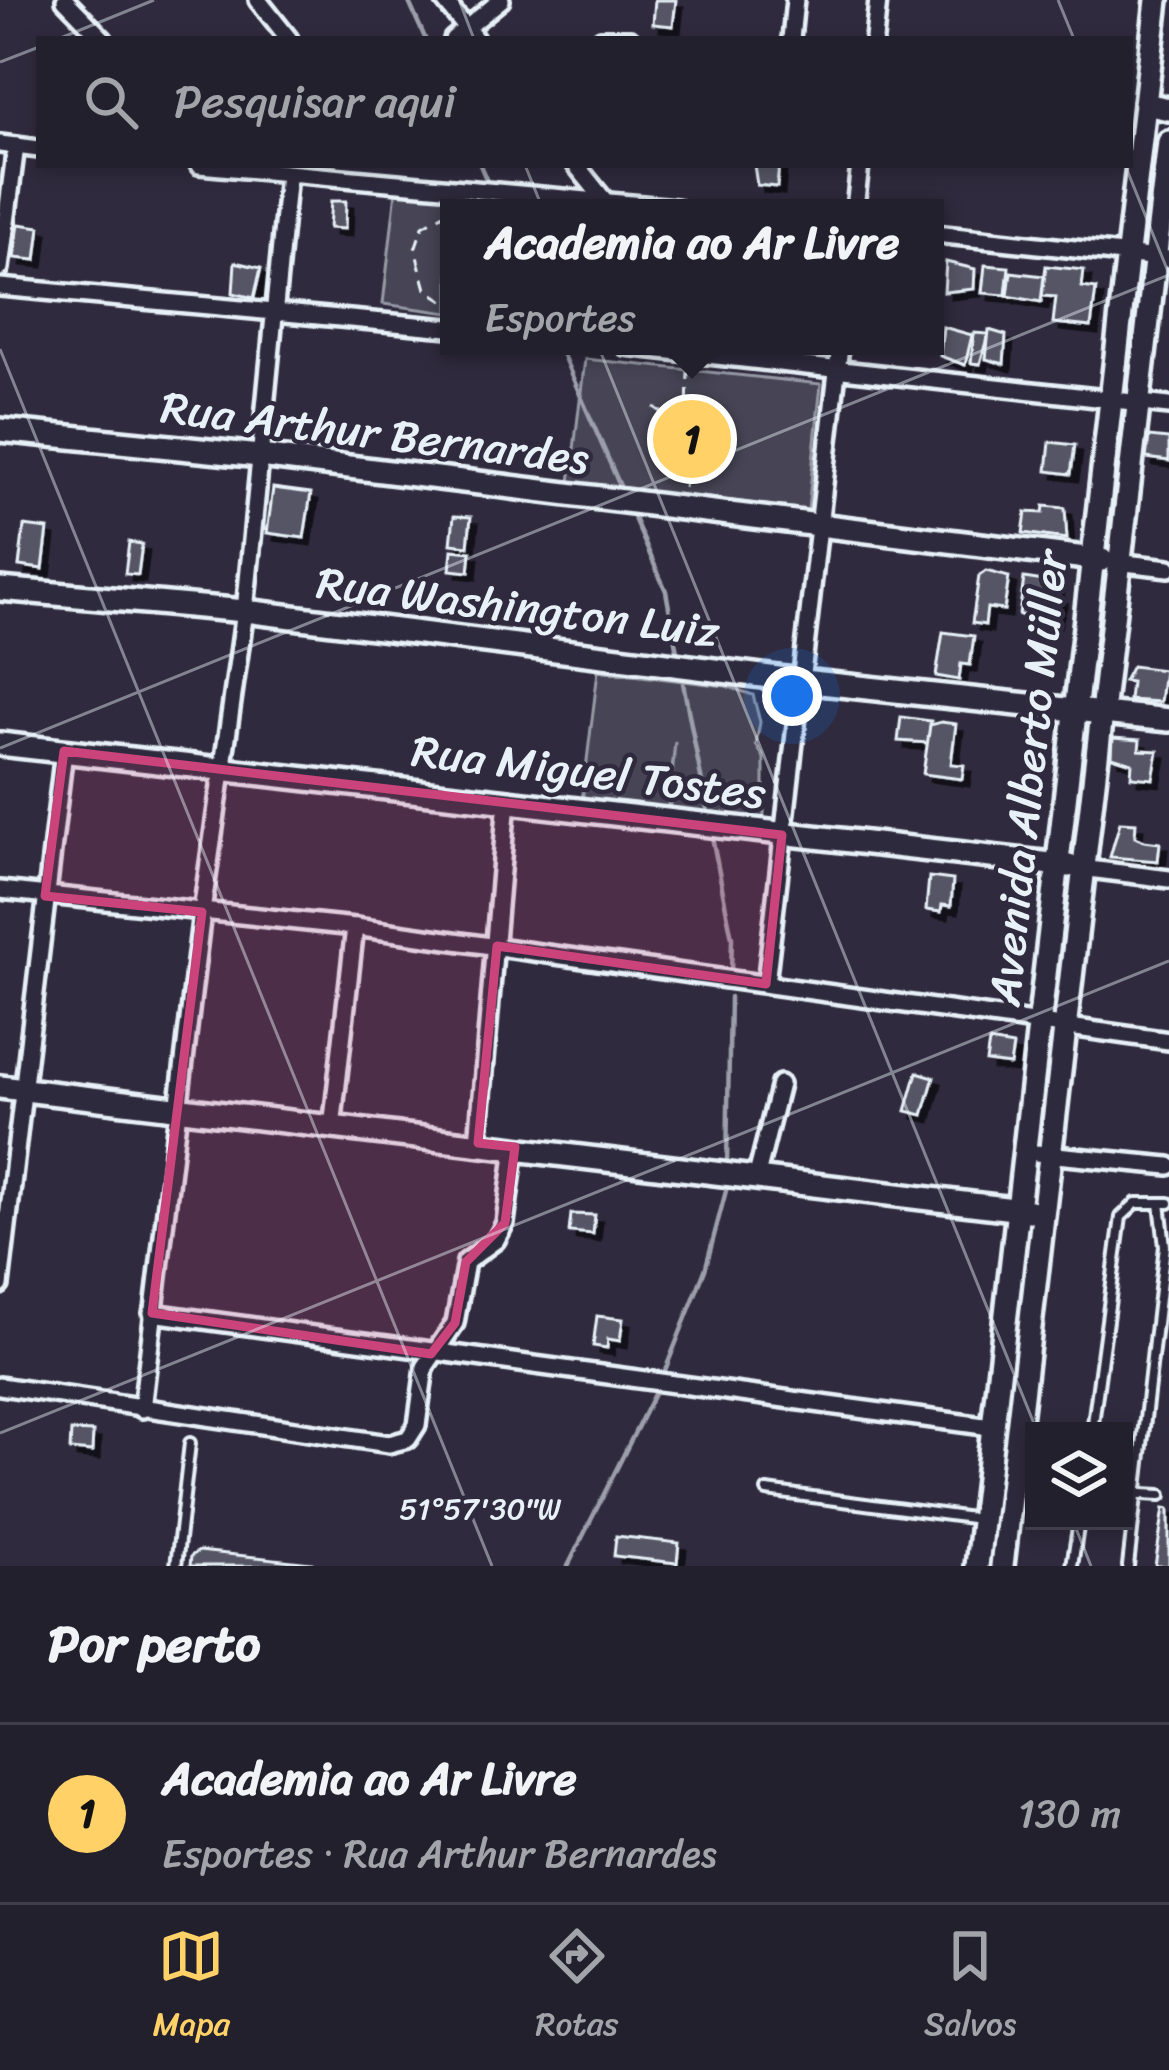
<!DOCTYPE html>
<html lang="pt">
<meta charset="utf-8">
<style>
:root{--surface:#23202e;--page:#2b2836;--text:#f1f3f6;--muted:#a3a3aa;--line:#403e4a;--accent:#ffd166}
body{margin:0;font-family:Sriracha,sans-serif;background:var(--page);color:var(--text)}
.controls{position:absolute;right:36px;bottom:36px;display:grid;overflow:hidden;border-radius:0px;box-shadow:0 6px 18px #0003}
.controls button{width:108px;height:108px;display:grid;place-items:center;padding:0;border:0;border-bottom:3px solid var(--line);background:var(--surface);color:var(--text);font:60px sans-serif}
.you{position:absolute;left:792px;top:696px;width:42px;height:42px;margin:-30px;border:9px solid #fff;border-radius:50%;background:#1a73e8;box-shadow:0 0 0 18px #1a73e833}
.badge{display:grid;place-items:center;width:78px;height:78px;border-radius:50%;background:var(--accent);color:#111;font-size:39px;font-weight:700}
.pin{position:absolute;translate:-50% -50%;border:6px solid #fff;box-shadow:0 3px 12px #0006}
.popup{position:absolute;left:440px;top:199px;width:504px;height:156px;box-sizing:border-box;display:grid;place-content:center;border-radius:0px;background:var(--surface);filter:drop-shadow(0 3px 9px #0005);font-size:39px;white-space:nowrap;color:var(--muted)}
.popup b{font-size:45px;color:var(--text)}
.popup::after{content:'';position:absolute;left:50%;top:100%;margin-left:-24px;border:24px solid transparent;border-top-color:var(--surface)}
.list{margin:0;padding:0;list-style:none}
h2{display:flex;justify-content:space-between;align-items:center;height:156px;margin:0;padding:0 48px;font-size:51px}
h2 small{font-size:39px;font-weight:400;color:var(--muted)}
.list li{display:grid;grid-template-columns:78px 1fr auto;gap:36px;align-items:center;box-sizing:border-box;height:180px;padding:0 48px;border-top:3px solid var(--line)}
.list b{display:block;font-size:45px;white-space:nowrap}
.list p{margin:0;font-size:39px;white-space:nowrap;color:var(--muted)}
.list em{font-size:39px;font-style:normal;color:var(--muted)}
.icon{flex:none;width:66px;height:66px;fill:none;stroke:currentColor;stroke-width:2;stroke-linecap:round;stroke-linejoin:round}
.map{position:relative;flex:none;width:1169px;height:1566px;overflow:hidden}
.search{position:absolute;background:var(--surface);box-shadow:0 6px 18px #0003;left:36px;right:36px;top:36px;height:132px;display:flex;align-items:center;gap:30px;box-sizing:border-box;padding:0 42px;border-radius:0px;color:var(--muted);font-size:45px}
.sheet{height:336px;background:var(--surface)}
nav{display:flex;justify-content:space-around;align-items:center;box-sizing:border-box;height:168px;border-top:3px solid var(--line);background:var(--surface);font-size:33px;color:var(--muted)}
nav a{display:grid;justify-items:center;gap:6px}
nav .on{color:var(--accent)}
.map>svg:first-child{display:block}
.green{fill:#464455;stroke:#979aa6;stroke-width:3}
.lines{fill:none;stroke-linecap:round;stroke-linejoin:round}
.stream{stroke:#9c9fab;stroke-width:4.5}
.building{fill:#575565;stroke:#e8f1f8;stroke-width:3;filter:url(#shadow)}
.lane-casing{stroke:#e8f1f8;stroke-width:16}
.street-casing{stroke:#e8f1f8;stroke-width:24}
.secondary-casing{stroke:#e8f1f8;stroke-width:30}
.path{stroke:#e8f1f8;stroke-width:3;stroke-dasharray:12 9;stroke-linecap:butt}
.lane{stroke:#2f2a3d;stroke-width:8}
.street{stroke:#2f2a3d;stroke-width:15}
.secondary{stroke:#2f2a3d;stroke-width:21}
.marked{fill:#ca437a;fill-opacity:0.2;stroke:#ca437a;stroke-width:9;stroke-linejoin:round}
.ticks{fill:none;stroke:#e8f1f8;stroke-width:3;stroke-opacity:0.45}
.labels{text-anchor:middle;stroke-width:9;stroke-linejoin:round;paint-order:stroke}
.street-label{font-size:45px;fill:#e8f1f8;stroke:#2f2a3d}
.ticks-label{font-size:30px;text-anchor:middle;fill:#e8f1f8;stroke:#2f2a3d;stroke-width:9;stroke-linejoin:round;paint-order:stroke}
</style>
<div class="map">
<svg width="1169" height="1566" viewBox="0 0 1169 1566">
<defs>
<filter id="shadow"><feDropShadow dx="7" dy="7" stdDeviation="0" flood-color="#0009"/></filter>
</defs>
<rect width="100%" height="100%" fill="#2f2a3d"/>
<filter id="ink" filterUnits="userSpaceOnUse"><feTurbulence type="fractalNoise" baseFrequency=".00833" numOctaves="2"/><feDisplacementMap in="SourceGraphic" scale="24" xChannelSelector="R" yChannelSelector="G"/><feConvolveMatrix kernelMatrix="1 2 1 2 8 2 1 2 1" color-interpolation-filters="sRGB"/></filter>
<g filter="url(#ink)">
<g class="green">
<polygon points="396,191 533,208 449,208 449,313 383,304"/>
<polygon points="585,359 821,384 808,510 570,482"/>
<polygon points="598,671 726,686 753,695 760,722 756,745 764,758 764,817 754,824 669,814 675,742 667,814 582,801"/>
</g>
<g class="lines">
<g class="stream">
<polyline points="408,0 425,38"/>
<polyline points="480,165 486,179"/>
<polyline points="496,202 497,205"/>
<polyline points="562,353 623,493"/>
<polyline points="633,516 666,591 678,658"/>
<polyline points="683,683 709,819"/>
<polyline points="712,837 732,938 731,973"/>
<polyline points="727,1164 730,997"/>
<polyline points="664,1373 705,1270 727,1187"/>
<polyline points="568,1566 654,1394"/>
</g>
</g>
<g class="building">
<polygon points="655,0 676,0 673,26 653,24"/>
<polygon points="754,165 779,165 777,187 757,185"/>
<polygon points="331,201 346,201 345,229 329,228"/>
<polygon points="19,224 40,227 36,260 14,258"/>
<polygon points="235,262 261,268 254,298 233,293"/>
<polygon points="946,262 975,269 974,289 944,292"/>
<polygon points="985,265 1009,267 1006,295 982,293"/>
<polygon points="1046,266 1084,270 1082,287 1096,289 1091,327 1053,323 1056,297 1042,296"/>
<polygon points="1011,272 1044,276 1041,302 1008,296"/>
<polygon points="943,327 972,335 965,365 940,356"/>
<polygon points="989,330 1006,335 1004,364 986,359"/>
<polygon points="974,333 988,334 980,364 971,363"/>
<circle cx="692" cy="440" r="19"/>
<polygon points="1149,437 1169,439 1169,461 1146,458"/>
<polygon points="1050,442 1075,445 1071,474 1047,471"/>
<polygon points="273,488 311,493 304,538 267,533"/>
<polygon points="1044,506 1065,508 1067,539 1023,533 1026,512 1043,513"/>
<polygon points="454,516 471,517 468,546 451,544"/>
<polygon points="24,526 48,529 43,569 19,566"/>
<polygon points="129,542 142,544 138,575 125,574"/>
<polygon points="452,550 471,552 469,572 450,570"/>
<polygon points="986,571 1009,577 1004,610 987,608 985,625 972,623 979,576"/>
<polygon points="1024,578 1057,583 1056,597 1060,597 1053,620 1019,615"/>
<polygon points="943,632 974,636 970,665 961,664 959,680 936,676"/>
<polygon points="1132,666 1164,670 1160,702 1129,700 1131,682 1124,681"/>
<polygon points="901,717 931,721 928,743 898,741"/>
<polygon points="941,722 956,724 951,764 964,765 962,779 923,774 930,725"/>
<polygon points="1113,738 1140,740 1139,750 1158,751 1153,779 1131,777 1132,763 1112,757"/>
<polygon points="1120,822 1136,823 1135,837 1144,841 1160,843 1158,861 1110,857"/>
<polygon points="929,877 953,880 951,906 942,905 941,912 926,910"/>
<polygon points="989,1042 1013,1046 1010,1065 986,1062"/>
<polygon points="917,1072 934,1077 923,1115 906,1111"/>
<polygon points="571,1214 595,1215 593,1234 569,1232"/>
<polygon points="597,1316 623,1319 620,1341 608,1339 607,1348 593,1346"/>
<polygon points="71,1431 93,1432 92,1452 70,1450"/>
<polygon points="1164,1508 1169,1509 1169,1566 1155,1566"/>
<polygon points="616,1536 679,1543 677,1563 614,1556"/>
<polygon points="199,1551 312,1563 312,1566 190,1566 191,1556"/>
</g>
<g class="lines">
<g class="lane-casing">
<g id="lane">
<polyline points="1092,1431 1121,1217 1136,1203 1169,1203"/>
<polyline points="767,1491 979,1519"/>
<polyline points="1124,1493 1161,1495"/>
<polyline points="176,1566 190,1443"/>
<polyline points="1072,1566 1079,1521"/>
<polyline points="1128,1566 1165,1246 1160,1203"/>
</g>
</g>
<g class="street-casing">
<g id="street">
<polyline points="65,0 103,39"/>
<polyline points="258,0 289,39"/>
<polyline points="444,0 475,39"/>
<polyline points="453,39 501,0"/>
<polyline points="601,39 630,39"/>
<polyline points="791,39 795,0"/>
<polyline points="874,39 878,0"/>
<polyline points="0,144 39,149"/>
<polyline points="199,165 676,208"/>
<polyline points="576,165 605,201"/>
<polyline points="855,208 860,165"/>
<polyline points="935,234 1169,259"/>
<polyline points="0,268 16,146"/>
<polyline points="0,287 449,328"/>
<polyline points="625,346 1169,406"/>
<polyline points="1116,562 1169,568"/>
<polyline points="1081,868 1169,879"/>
<polyline points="0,890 355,927 1169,1041"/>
<polyline points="766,984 840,346"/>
<polyline points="332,1128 355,927"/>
<polyline points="478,1143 507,800"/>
<polyline points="1025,1152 1169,1166"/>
<polyline points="756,1179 780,1084"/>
<polyline points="0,1285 64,751"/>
<polyline points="152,1313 991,1427"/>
<polyline points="0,1386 389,1444 408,1439 417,1425 425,1367 455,1323 466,1262 496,1240 505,1223 515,1147"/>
<polyline points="142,1409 202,912 245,611 288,174"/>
</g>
</g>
<g class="secondary-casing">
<g id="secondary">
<polyline points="1145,104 1169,109"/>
<polyline points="0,430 260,456 1102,560"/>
<polyline points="0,589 245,611 802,681 1169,720"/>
<polyline points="0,744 1069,866"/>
<polyline points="0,1087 1030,1211"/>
<polyline points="977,1566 1157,0"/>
<polyline points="1002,1566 1169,142"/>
</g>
</g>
<g class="path">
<polyline points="449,211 423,226 415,249 426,289 449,304"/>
<polyline points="654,407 681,425"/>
<polyline points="687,422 688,366"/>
<polyline points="684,488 688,459"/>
</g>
<use href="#lane" class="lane"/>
<use href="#street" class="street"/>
<use href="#secondary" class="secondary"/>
</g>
</g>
<path class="marked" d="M64,751L782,835L766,984L497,946L478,1143L515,1147L505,1223L466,1262L455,1323L431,1354L152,1313L202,912L45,896Z"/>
<path class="ticks" d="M459,0L474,39M1058,0L1074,39M58,39L154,0M0,62L39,47M525,165L1037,1431M1125,165L1169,274M0,349L492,1566M0,748L1169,275M0,1433L1169,961M1073,1521L1091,1566"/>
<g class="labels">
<g class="street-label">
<text transform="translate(375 432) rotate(7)" y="16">Rua Arthur Bernardes</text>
<text transform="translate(518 606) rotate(7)" y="16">Rua Washington Luiz</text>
<text transform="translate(589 771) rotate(7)" y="16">Rua Miguel Tostes</text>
<text transform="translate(1027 778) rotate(-84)" y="16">Avenida Alberto Müller</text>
</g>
</g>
<g class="ticks-label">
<text x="480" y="1519">51°57'30"W</text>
</g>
</svg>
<div class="controls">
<button><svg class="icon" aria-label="layers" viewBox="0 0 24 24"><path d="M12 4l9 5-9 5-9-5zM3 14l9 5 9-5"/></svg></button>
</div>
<div class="you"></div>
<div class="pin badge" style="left:692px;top:439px">1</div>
<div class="popup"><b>Academia ao Ar Livre</b>Esportes</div>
<div class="search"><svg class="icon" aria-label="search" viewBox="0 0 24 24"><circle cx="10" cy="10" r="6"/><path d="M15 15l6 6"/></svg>Pesquisar aqui</div>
</div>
<section class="sheet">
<h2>Por perto<small></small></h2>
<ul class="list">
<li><span class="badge">1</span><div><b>Academia ao Ar Livre</b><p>Esportes · Rua Arthur Bernardes</p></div><em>130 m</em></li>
</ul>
</section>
<nav>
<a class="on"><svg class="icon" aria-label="map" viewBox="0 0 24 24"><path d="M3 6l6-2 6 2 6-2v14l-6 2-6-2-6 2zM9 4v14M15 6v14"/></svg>Mapa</a>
<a><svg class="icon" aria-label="directions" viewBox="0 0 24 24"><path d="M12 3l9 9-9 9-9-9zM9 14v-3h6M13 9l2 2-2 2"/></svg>Rotas</a>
<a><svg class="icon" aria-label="saved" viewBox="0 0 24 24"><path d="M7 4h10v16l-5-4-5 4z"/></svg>Salvos</a>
</nav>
